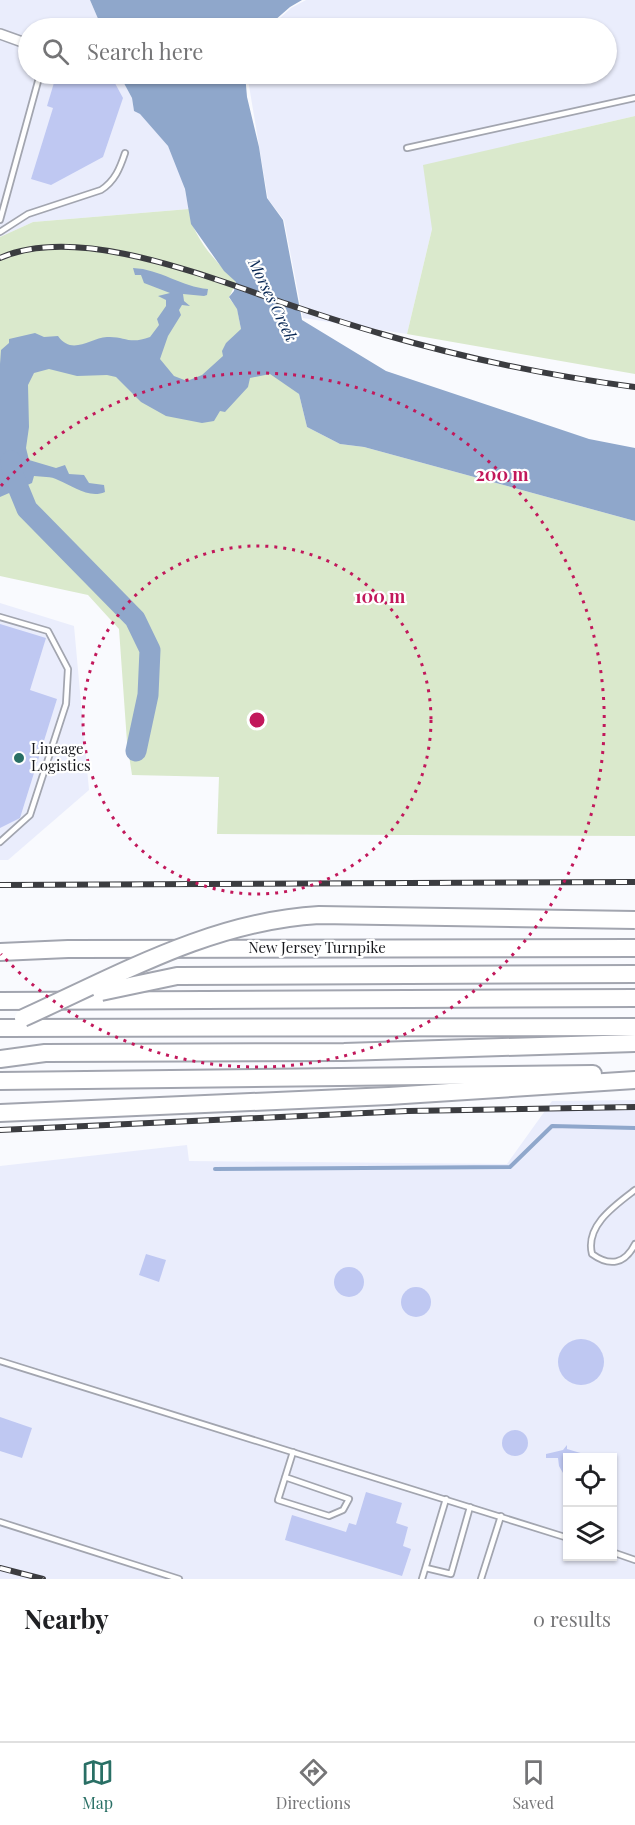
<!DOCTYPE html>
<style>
:root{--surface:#fff;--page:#f2f2f2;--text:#202124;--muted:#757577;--line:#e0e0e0;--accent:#296f65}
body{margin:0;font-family:"Playfair Display",serif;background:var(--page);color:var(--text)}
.controls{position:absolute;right:18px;bottom:18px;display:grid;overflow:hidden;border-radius:0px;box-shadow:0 2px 4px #0004}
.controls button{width:54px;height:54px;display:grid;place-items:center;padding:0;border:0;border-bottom:2px solid var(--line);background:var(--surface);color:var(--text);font:30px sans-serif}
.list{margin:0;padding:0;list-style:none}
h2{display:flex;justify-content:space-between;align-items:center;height:78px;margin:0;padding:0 24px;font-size:26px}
h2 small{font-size:20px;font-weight:400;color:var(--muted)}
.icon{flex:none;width:33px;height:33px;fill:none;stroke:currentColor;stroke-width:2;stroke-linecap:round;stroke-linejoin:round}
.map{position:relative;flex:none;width:635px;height:1579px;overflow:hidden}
.search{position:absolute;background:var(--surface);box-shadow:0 2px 4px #0004;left:18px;right:18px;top:18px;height:66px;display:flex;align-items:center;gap:15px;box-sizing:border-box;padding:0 21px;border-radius:33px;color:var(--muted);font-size:22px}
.sheet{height:162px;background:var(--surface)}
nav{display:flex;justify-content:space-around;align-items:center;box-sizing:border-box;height:84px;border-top:2px solid var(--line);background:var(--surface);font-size:16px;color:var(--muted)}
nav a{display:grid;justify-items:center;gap:3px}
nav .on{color:var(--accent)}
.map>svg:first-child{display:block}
.built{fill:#eaedfc;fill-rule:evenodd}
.green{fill:#dae9cc}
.water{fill:#8fa7cb}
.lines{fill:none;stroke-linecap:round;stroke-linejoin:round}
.stream{stroke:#8fa7cb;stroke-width:4}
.river{stroke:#8fa7cb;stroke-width:21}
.building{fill:#bfc8f2}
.lane-casing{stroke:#a2a5af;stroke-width:8}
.street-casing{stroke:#a2a5af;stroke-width:12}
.highway-casing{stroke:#a2a5af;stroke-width:20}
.lane{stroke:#fff;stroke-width:4.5}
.street{stroke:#fff;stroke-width:9}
.highway{stroke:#fff;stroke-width:16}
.rail-casing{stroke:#3b3c40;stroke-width:6}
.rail{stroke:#fff;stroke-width:4;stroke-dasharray:11;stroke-linecap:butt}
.highway-bridge-casing{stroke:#a2a5af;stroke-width:20;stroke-linecap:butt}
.highway-bridge{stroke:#fff;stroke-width:16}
.ring{fill:none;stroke:#c2185b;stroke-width:3;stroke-dasharray:3 6}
.poi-dot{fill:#296f65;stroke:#fff;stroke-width:2}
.labels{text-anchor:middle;stroke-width:4.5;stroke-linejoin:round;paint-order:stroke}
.poi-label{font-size:15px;fill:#17181c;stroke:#fff;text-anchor:start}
.street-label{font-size:15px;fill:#17181c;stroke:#fff}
.water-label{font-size:16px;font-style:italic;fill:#082754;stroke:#fff}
.centre{fill:#c2185b;stroke:#fff;stroke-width:3}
.ring-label{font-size:18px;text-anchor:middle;font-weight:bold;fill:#c2185b;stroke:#fff;stroke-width:4.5;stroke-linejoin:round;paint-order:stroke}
</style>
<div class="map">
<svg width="635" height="1579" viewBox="0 0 635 1579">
<rect width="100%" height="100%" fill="#f9fafe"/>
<g class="built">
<polygon points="0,0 90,0 102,28 28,28 28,74 119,74 132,98 134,111 140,114 168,146 182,177 189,209 33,222 0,237"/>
<polygon points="306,0 635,0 635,116 522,142 432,229 407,334 303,318 284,220 268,199 247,74 606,74 606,28 269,28 291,8"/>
<polygon points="0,603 74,626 89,790 8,860 0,860"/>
<path d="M635,1100V1579H0V1166L187,1145L189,1161L507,1164L552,1101ZM568,1458H612V1556H568Z"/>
</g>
<g class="green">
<polygon points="635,116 635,374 407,334 432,229 423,165"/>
<path d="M189,209C192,238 216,261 236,282L229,298L237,308L241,329L299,394L307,427L340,444L364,447L635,521V836L217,834L219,777L132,775L127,742L119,629L88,595L0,576V237L33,222Z"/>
</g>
<g class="water">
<polygon points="90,0 302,0 290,7 266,28 102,28"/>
<path d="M119,74H245L247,97L259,147L267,198L283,220L302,320L386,371L589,439L635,448V521L364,447L340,444L307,427L299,394L270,374L250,378L248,387L225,412L220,411L214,421L202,423L166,416L141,402L116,377L107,375L77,376L49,369L34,373L28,385L29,427L26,448L29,460L56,468L65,465L69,474L84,475L89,483L104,485L105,492C89,499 73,486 58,480C51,476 42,477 34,476L32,483L0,497V364L1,350L9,343V339L35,333L44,337L58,336C72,356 90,338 107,337C125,336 129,345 150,337L159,325L157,319L166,306V300L158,296L170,293L144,283L141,275H135L133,268C160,269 182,287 208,289L207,295L204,296L183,294L184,301L190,306L182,305L179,310L181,315L168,336L160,359L174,376L187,381L202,375L223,356L222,351L226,343L241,329L237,309L229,297L234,291L236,282L224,271L191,224L185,189L168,146L140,114L134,111L132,98Z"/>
</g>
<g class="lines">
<polyline class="stream" points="215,1169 510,1167 552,1126 635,1128"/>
<polyline class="river" points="11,461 13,475 27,509 135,619 150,650 148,695 136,751"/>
</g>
<g class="building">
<polygon points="63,74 110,74 123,98 103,157 51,185 31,179 53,108 47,106 56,76 62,77"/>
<polygon points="0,624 46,638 30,690 57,699 20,818 0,828"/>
<polygon points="146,1254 166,1260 159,1282 139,1275"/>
<circle cx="349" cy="1282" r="15"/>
<circle cx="416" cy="1302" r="15"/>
<circle cx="581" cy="1362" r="23"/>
<polygon points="0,1417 32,1428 22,1458 0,1451"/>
<circle cx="515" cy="1443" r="13"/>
<polygon points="567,1445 567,1449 594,1457 567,1458 567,1480 559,1466 558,1458 546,1458 546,1454 563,1450"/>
<polygon points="366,1492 402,1503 396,1523 408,1527 403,1546 411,1549 402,1576 285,1540 292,1515 346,1532 349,1523 356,1525"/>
</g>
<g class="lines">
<g class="lane-casing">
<g id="lane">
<polyline points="407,148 635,98"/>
<polyline points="0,220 40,74"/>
<path d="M0,232L28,214L101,190C115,181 120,168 125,153"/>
<polyline points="0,617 48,631 68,669 66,704 30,815 0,842"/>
<path d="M635,1190C614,1206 585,1226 592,1254C610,1267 625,1264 635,1244"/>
<polyline points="0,1361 568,1538"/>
<polyline points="285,1477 349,1499 343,1510 329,1516 278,1500 293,1452"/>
<polyline points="0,1522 179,1579"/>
<polyline points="612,1552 635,1560"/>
<polyline points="426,1568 451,1574 470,1507"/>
<polyline points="422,1579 446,1499"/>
<polyline points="481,1579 501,1516"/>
</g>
</g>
<g class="street-casing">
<polyline id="street" points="0,34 28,44"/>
</g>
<g class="highway-casing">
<g id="highway">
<polyline points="0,952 68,949 635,948"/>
<polyline points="0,1001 635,998"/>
<polyline points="0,1028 635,1027"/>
<polyline points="0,1059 45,1053 344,1052 635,1043"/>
<polyline points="0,1081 593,1074"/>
<polyline points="0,1113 389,1096 635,1080"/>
</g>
</g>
<use href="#lane" class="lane"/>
<use href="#street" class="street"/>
<use href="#highway" class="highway"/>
<g class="rail-casing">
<g id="rail">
<path d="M0,258C82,222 219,282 299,308C326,317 354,326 382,334C464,358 550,376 635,387"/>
<polyline points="0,885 635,882"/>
<polyline points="0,1130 408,1111 635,1107"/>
<polyline points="0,1568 43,1579"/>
</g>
</g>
<use href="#rail" class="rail"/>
<g class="highway-bridge-casing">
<g id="highway-bridge">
<polyline points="101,992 177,976 635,974"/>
<path d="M23,1018C118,975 212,921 319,915L635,920"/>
</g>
</g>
<use href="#highway-bridge" class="highway-bridge"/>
</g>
<g class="ring">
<circle cx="257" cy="720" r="174"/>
<path d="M1 486A347 347 0 1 1 1 954"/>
</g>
<circle class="poi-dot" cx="19" cy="758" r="6"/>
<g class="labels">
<g class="poi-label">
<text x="31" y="754">Lineage<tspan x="31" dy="17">Logistics</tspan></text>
</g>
<g class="street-label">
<text x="317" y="953">New Jersey Turnpike</text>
</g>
<g class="water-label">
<text transform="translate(273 300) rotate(64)" y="6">Morses Creek</text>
</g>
</g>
<circle cx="257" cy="720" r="9" class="centre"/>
<g class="ring-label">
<text x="502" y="481">200 m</text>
<text x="380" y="603">100 m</text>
</g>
</svg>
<div class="controls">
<button><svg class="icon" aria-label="locate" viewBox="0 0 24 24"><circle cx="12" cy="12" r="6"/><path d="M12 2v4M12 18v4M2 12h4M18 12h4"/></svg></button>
<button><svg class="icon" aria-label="layers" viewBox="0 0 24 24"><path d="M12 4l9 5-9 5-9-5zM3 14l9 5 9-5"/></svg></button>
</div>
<div class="search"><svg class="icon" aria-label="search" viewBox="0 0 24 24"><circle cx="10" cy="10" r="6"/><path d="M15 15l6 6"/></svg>Search here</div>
</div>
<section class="sheet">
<h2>Nearby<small>0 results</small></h2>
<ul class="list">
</ul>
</section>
<nav>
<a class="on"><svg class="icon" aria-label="map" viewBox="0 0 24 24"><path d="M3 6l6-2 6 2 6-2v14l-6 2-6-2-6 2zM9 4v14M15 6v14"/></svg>Map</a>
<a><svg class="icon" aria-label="directions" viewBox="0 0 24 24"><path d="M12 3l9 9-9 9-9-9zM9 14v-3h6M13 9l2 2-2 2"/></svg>Directions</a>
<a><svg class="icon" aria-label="saved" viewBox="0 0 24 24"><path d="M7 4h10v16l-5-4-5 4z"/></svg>Saved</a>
</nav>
